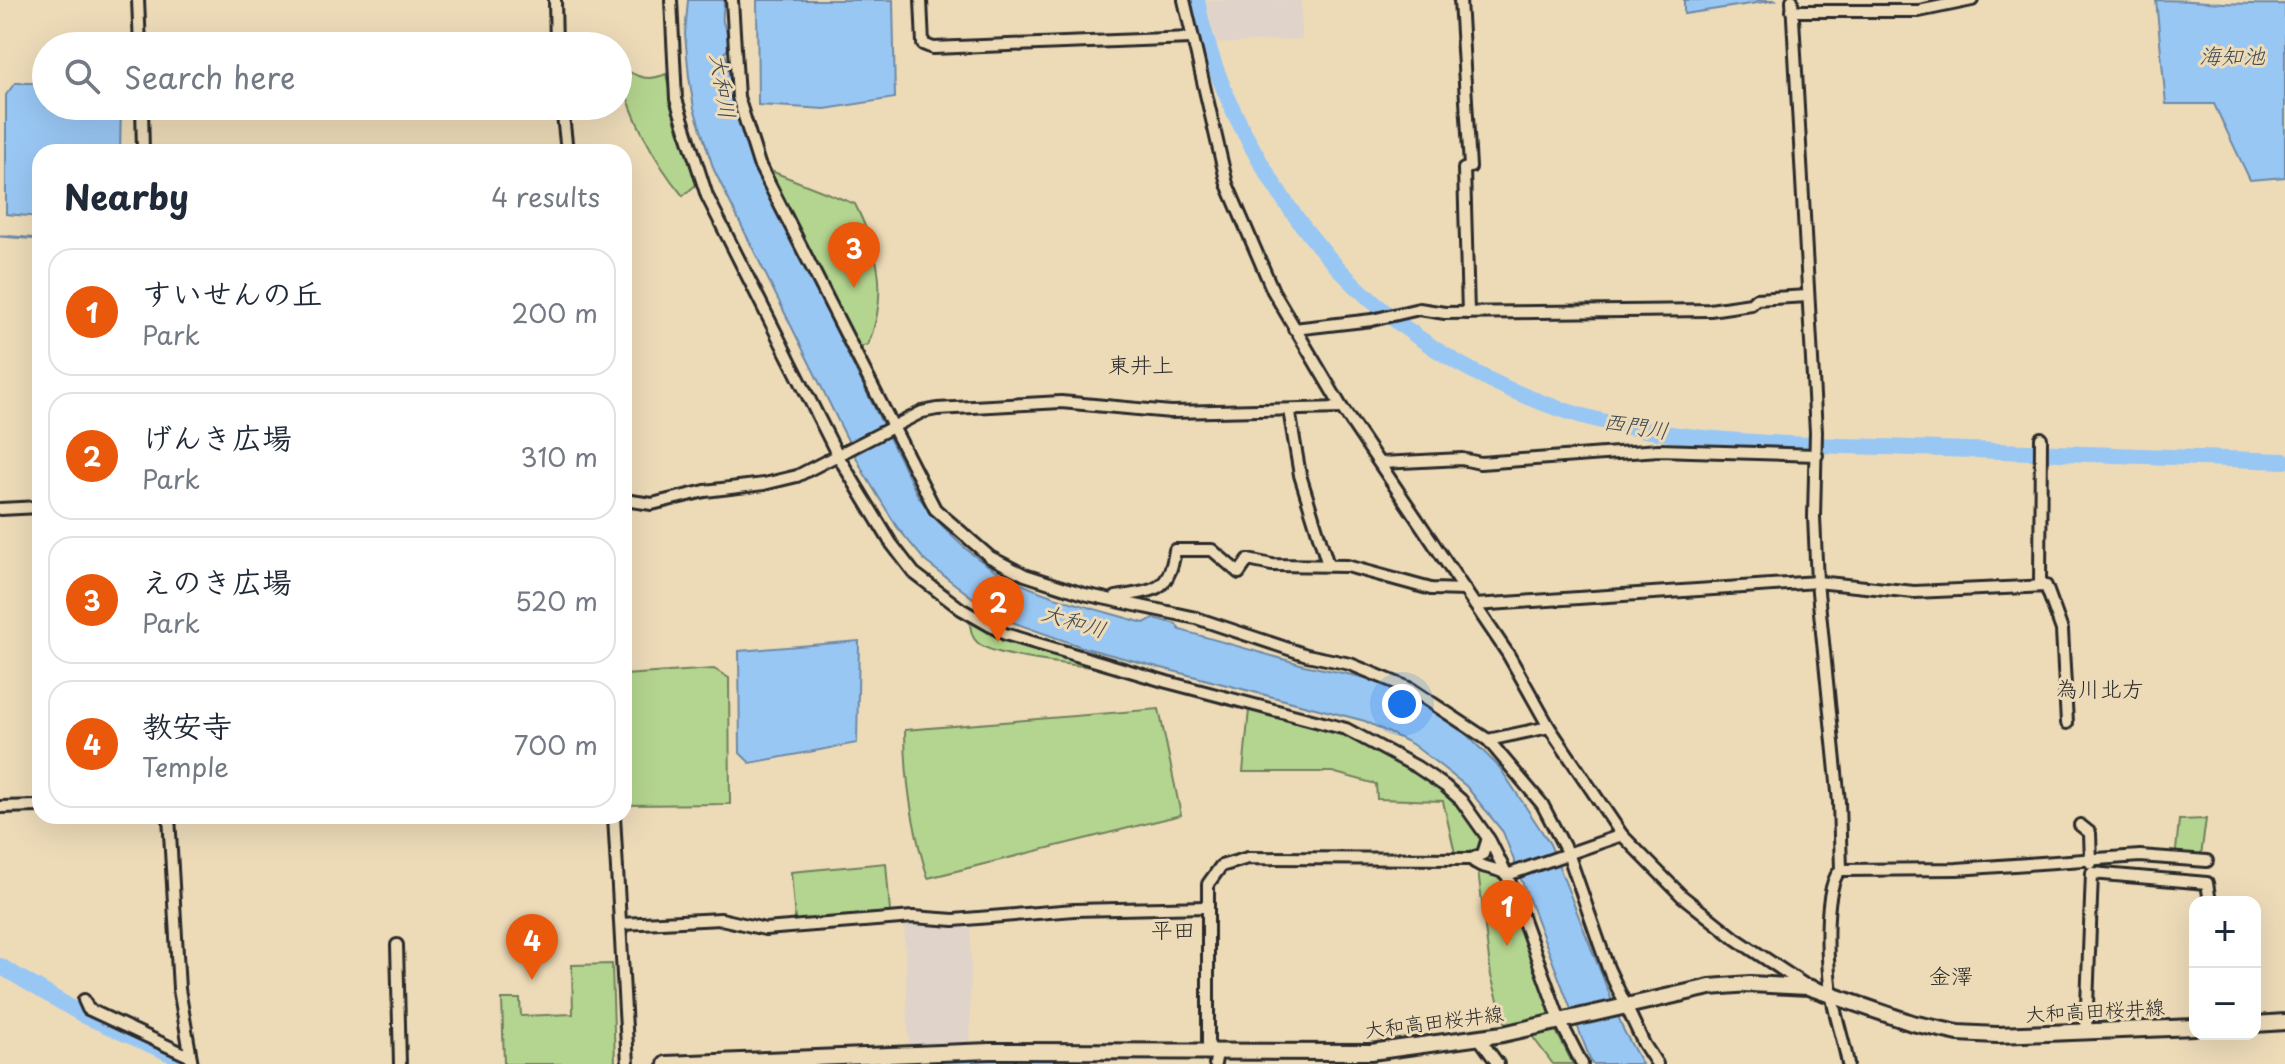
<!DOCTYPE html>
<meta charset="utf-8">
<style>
:root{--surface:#fff;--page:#f2f2f3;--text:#1f2937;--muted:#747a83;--line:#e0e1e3;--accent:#ea580c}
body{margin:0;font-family:"Playpen Sans","Klee One",sans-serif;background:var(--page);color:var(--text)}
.controls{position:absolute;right:24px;bottom:24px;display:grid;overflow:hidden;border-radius:16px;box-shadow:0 8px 32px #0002}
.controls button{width:72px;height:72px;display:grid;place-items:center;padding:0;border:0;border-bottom:2px solid var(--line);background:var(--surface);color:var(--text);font:40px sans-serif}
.you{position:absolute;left:1402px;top:704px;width:28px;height:28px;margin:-20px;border:6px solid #fff;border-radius:50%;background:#1a73e8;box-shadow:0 0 0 12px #1a73e833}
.badge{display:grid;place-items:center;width:52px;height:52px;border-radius:50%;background:var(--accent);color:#fff;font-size:26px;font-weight:700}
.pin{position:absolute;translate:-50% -66px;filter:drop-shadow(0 2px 4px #0008)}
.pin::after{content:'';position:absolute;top:42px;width:28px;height:24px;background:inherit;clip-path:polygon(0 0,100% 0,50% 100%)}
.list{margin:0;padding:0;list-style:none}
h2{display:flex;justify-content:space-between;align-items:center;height:104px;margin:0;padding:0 32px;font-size:34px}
h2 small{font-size:26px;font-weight:400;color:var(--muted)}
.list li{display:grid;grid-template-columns:52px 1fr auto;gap:24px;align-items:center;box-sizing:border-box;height:128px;margin:0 16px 16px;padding:0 16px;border:2px solid var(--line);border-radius:24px}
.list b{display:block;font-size:30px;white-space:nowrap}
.list p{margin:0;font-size:26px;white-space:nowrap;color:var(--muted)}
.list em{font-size:26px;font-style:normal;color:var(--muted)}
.icon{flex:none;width:44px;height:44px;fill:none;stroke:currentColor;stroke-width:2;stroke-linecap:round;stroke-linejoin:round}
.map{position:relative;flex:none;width:2285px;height:1064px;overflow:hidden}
.search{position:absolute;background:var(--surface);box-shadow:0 8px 32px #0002;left:32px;top:32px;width:600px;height:88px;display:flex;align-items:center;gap:20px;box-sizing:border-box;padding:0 28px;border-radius:44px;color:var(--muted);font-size:30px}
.panel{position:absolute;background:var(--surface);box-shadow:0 8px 32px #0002;left:32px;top:144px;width:600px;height:680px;border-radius:24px}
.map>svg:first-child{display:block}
.built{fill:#e0d3ca}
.green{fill:#b4d58f;stroke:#70805d;stroke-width:2}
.water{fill:#99c7f4;stroke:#6d89a4;stroke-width:2}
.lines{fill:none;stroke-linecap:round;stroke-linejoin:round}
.stream{stroke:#6d89a4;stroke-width:3}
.river{stroke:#99c7f4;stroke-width:16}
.minor-casing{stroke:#2b2b2b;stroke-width:16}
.major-casing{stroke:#2b2b2b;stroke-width:20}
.minor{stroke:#eddbb8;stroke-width:10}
.major{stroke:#eddbb8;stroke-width:14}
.labels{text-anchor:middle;stroke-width:6;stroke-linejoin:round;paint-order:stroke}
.street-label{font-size:20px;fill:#2b2b2b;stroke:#eddbb8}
.water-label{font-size:22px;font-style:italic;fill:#414a53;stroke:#eddbb8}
.neighbourhood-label{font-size:22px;fill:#2b2b2b;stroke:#eddbb8}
</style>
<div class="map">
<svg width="2285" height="1064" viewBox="0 0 2285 1064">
<rect width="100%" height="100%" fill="#eddbb8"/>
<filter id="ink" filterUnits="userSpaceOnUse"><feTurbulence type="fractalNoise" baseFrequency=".0125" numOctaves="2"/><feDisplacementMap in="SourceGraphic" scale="16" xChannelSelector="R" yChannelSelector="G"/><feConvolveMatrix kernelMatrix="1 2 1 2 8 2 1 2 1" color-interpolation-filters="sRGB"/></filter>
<g filter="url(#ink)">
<g class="built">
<polygon points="1206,0 1301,0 1302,39 1216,44"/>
<polygon points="904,925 971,925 970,1046 909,1050"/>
</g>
<g class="green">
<path d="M620,67C638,77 647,82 666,74L676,124L698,183L683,196C655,162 627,112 620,67Z"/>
<path d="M771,171L855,204C879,253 889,293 868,345L862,346V353Z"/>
<path d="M969,620L997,635L1102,668C1080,666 992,657 978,643C971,638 971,628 969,620Z"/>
<polygon points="714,669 729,678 730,804 624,805 624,675"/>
<path d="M1159,709L1181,815L928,878C912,828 905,782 905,730Z"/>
<polygon points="1249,710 1343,733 1417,773 1455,801 1483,839 1477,851 1455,853 1443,801 1377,799 1376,784 1332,772 1243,772"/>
<polygon points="2206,819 2200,863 2175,861 2179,820"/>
<polygon points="886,863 890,912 795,921 791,872"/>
<polygon points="1478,870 1499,873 1553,1015 1506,1027 1491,976"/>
<polygon points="612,964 615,1064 504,1064 502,999 520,999 521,1016 573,1014 572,965"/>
<polygon points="1554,1027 1573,1064 1553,1064 1529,1032"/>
</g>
<g class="water">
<path d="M688,0H724C724,7 722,15 723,22C726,35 735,38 725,53L749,154L918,496C983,586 1044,594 1144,623L1154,618L1176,624L1180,630L1304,665L1381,681L1452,720L1500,768L1550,844L1624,1031L1642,1064H1592L1503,832L1466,786L1442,767L1412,744L1365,721L1085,648L998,617L926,562L897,527L864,473L714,170L694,108L689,77L685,34Z"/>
<polygon points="757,0 893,0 895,98 825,109 758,105"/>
<polygon points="1684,0 1777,0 1684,14"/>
<path d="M2156,0C2200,0 2241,6 2285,4V177L2250,180L2214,104H2166Z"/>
<polygon points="15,83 46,83 46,106 121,106 120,152 40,152 40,217 6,214 6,95"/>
<polygon points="859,641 857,743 750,763 740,753 739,651"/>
</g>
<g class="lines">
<polyline class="stream" points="0,236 40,239"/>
<g class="river">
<path d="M1197,0C1209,65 1240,131 1275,186C1358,319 1496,407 1651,431C1737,445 1826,445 1912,448C2037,452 2161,456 2285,461"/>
<polyline points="0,966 85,1016 182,1059"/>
<polyline points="887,1064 1053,1057 1069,1060 1069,1064"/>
</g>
<g class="minor-casing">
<g id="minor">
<polyline points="138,0 140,46"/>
<polyline points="555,0 556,46"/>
<polyline points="671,0 676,99 707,196 838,456 891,543 914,573 961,609 1005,634 1167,682 1346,729 1417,767 1445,786 1461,800 1490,841 1507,875 1560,1021 1582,1064"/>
<polyline points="732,0 738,97 759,164 935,509 990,557 1025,575 1084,594 1196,618 1307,655 1350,664 1411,689 1488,740 1542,804 1569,856 1608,968 1644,1044 1657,1064"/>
<polyline points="921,0 923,44 933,48 1191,38"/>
<polyline points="1184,0 1227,184 1273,291 1342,408 1508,654 1549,727 1622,835 1682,896 1736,939 1808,987"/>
<polyline points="1460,0 1470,167 1464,169 1468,313"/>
<polyline points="1792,0 1816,432 1814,517 1817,582 1839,802 1841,870"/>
<polyline points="1792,11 1919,11 1972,0"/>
<polyline points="142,106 143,152"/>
<polyline points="562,106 567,152"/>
<polyline points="1294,329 1372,320 1419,309 1445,313 1710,310 1751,304 1756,299 1808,296"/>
<polyline points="1289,410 1300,475 1328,565"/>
<polyline points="1381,463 1462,459 1480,463 1659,450 1817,455"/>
<polyline points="624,500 652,504 705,491 764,484 797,476 922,412 937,409 1061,402 1171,412 1342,408"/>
<polyline points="0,509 40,507"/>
<polyline points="2040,585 2041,438"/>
<path d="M1116,597C1155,590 1169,593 1175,550H1212L1239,573L1248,560L1272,565L1347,566L1431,589L1465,590"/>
<polyline points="1475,605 1817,582 1914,592 2046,586 2062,630 2067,723"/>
<polyline points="1488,740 1549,727"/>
<polyline points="0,807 40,806"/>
<polyline points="169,816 179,989 192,1064"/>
<polyline points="614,816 628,1064"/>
<polyline points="2080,825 2090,833 2091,863"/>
<polyline points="1471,859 1483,854 1488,838"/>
<polyline points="621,924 721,919 765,929 913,917 954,920 1074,910 1207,907"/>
<polyline points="397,945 400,1064"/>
<polyline points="84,1000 88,1009 189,1056"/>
<polyline points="2086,1032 2092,873 2207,883 2210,902"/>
<polyline points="1479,1038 1498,1064"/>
<path d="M1213,1052L1208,1043V884L1221,866L1248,858L1471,859C1481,870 1496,866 1507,875L1622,835"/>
<polyline points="1215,1064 1217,1052"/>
<path d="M1848,1064C1844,1041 1836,1020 1832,997C1827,973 1822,884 1841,870L1957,869L2140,856L2207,861"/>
</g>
</g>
<g class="major-casing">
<g id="major">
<polyline points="2255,1024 2285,1022"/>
<polyline points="666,1064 990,1051 1371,1052 1503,1034 1710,987 1750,984 1808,987 1912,1023 1958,1033 1997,1035 2195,1027"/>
</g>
</g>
<use href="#minor" class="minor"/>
<use href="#major" class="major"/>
</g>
</g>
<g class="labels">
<g class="street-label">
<text transform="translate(2095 1011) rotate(-3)" y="7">大和高田桜井線</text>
<text transform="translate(1434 1022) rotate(-7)" y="7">大和高田桜井線</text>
</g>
<g class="water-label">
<text x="2232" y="64">海知池</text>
<text transform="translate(723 86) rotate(81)" y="8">大和川</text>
<text transform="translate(1636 426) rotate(9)" y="8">西門川</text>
<text transform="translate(1074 621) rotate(17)" y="8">大和川</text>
</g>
<g class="neighbourhood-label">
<text x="1141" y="373">東井上</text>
<text x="2100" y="697">為川北方</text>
<text x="1173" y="938">平田</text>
<text x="1951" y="984">金澤</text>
</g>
</g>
</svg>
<div class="controls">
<button>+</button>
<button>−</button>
</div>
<div class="you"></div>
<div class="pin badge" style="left:1507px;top:946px">1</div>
<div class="pin badge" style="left:998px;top:642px">2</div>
<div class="pin badge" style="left:854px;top:288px">3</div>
<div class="pin badge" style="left:532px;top:980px">4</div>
<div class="search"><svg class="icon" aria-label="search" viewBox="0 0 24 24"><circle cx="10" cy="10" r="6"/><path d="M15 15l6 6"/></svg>Search here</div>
<section class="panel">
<h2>Nearby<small>4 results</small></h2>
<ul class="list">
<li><span class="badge">1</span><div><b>すいせんの丘</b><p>Park</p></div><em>200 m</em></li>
<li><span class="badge">2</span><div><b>げんき広場</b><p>Park</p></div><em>310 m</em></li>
<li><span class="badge">3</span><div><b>えのき広場</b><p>Park</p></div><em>520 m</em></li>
<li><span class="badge">4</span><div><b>教安寺</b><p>Temple</p></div><em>700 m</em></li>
</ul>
</section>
</div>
